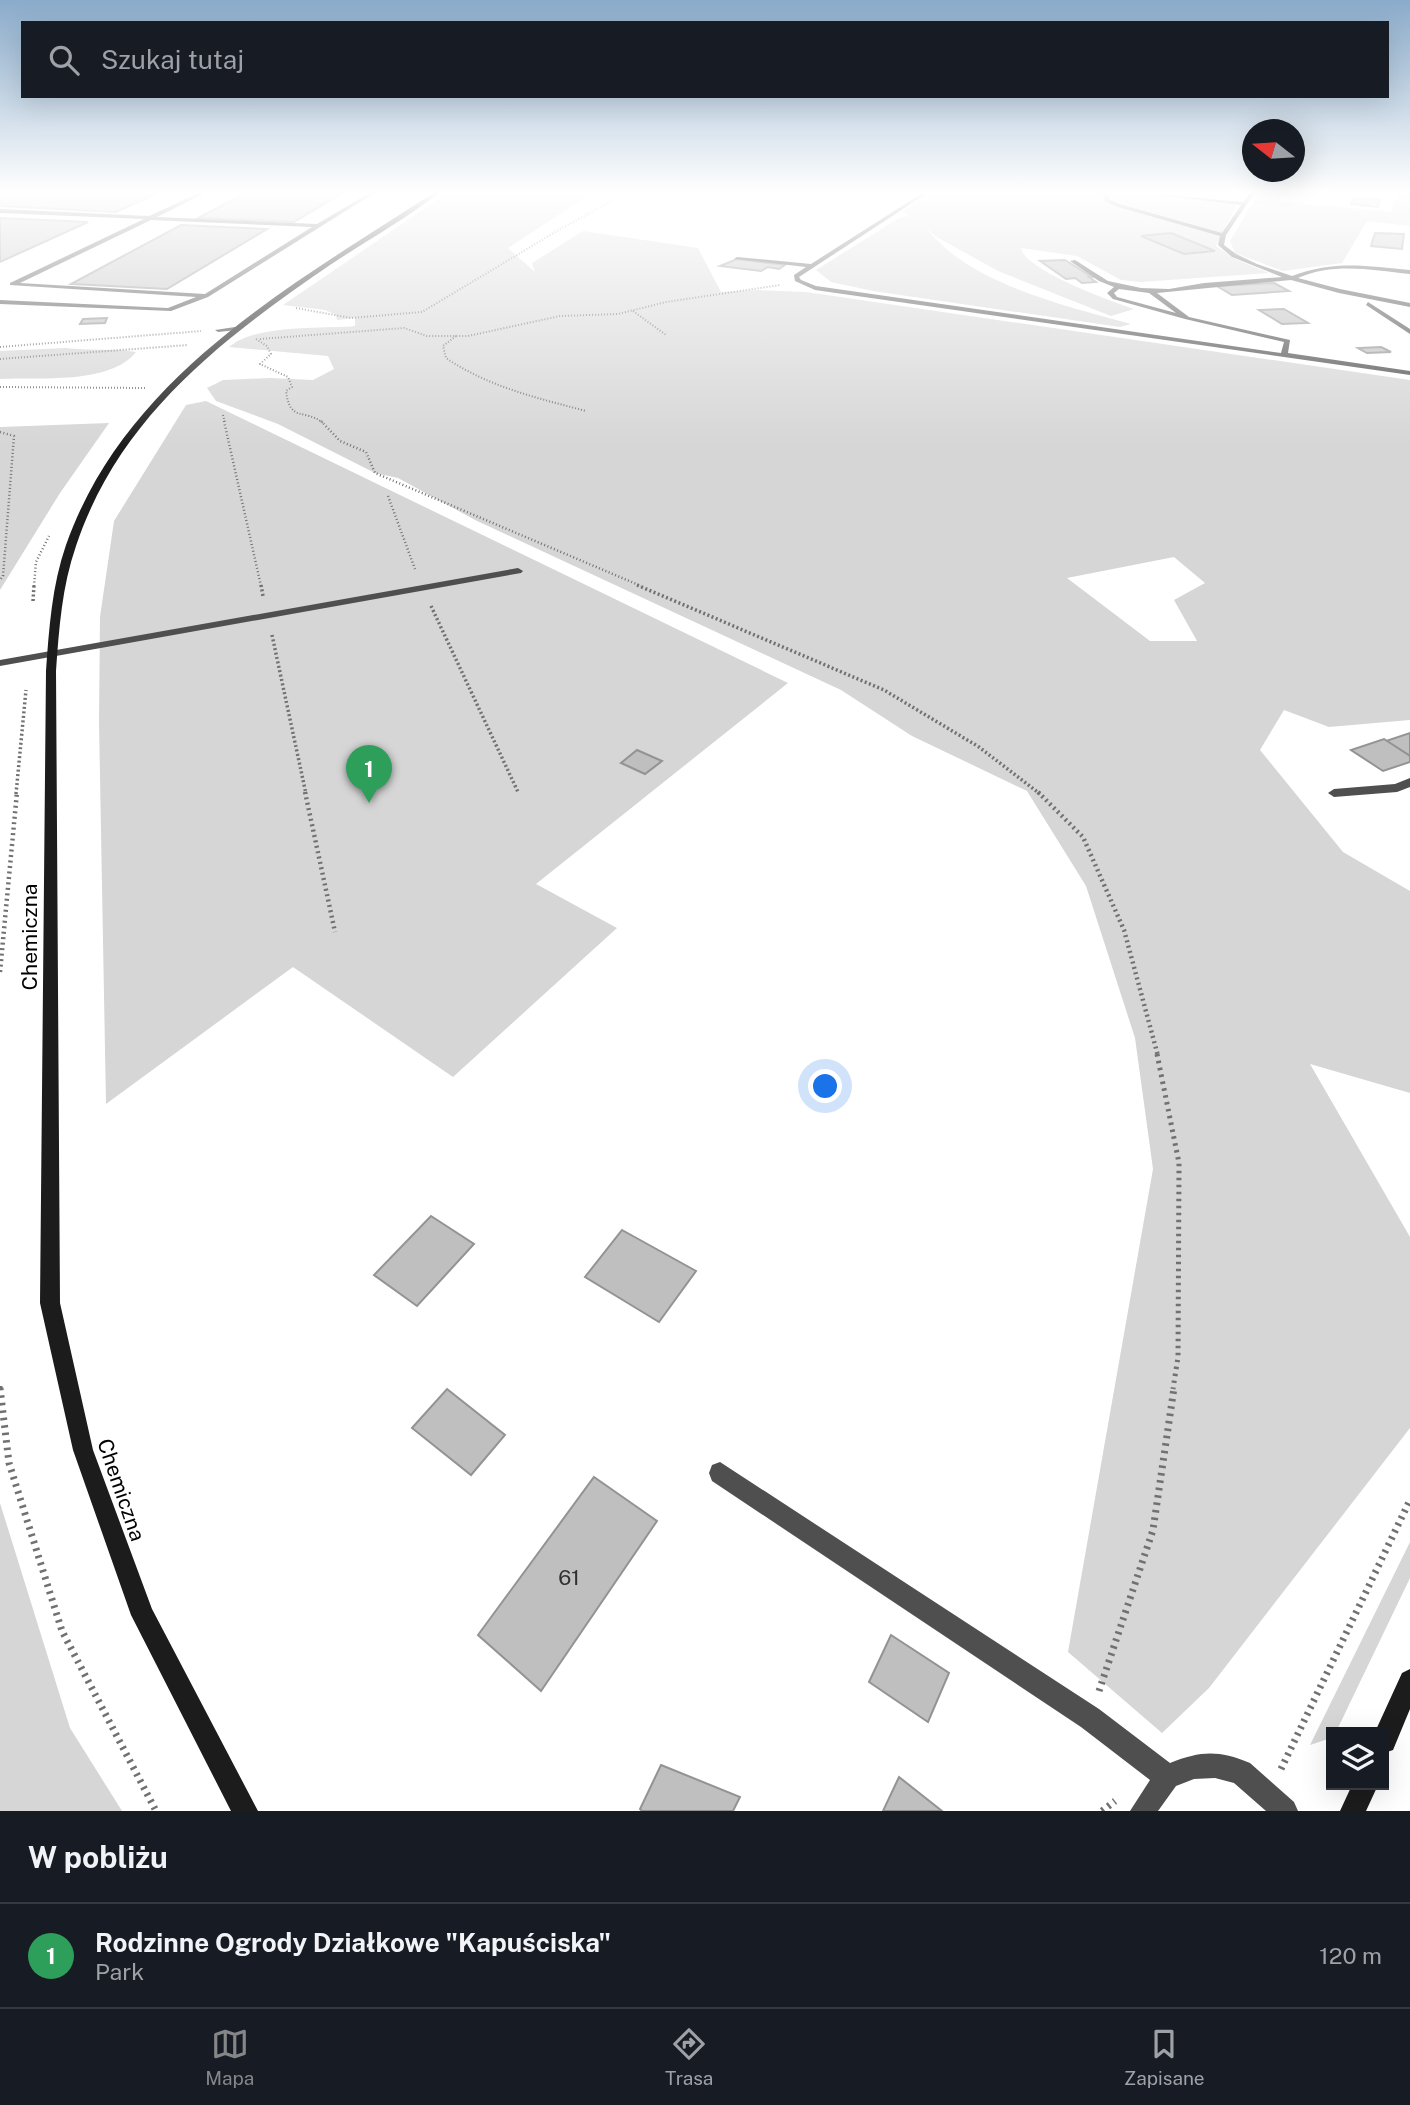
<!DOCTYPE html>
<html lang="pl">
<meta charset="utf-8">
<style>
:root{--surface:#171b24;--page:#20242c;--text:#f1f3f6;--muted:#9ea1a6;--line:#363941;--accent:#858687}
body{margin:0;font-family:"Public Sans",sans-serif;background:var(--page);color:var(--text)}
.controls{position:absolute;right:21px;bottom:21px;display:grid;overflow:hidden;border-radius:0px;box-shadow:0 7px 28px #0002}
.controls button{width:63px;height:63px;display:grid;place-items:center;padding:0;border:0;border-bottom:2px solid var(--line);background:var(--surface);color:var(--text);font:35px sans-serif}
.compass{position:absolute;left:1242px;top:119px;width:63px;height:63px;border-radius:50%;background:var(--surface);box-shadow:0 7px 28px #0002;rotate:287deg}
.you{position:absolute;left:826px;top:1087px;width:24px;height:24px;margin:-18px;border:5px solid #fff;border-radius:50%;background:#1a73e8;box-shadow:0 0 0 10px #1a73e833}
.badge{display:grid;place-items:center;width:46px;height:46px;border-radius:50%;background:var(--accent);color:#fff;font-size:23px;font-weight:700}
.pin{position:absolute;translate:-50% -58px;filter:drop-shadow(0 2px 4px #0008)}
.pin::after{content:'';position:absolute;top:37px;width:24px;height:21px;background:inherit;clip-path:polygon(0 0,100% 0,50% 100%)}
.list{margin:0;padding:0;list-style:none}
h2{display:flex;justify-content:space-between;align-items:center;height:91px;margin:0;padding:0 28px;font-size:30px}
h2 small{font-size:23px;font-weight:400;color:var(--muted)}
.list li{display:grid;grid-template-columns:46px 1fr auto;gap:21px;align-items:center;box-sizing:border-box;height:105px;padding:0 28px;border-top:2px solid var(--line)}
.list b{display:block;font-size:26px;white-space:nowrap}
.list p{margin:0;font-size:23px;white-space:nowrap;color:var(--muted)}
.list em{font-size:23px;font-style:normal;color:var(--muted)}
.icon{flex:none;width:38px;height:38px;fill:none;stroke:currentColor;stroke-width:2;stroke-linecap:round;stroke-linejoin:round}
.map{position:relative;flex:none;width:1410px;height:1811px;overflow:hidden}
.search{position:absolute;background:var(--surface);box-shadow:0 7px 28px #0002;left:21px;right:21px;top:21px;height:77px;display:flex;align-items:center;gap:18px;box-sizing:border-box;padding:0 24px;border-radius:0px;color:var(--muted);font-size:26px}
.sheet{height:196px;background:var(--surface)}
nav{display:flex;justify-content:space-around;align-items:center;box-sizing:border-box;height:98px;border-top:2px solid var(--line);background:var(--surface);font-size:19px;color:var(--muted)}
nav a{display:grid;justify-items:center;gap:4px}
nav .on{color:var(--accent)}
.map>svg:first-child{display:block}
.green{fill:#d6d6d6;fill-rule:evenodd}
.building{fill:#bfbfbf;stroke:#939393;stroke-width:2}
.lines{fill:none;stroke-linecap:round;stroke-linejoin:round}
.path-far5{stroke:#717171;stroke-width:2;stroke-dasharray:1 2;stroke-linecap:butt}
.path-far4{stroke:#717171;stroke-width:2.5;stroke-dasharray:1 2.5;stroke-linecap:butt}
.path-far3{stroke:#717171;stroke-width:3.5;stroke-dasharray:2 2.5;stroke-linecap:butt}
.path-far2{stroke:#717171;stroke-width:4.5;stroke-dasharray:2 3.5;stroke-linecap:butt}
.path-far1{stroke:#717171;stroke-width:5;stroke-dasharray:2.5 4.5;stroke-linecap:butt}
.path{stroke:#717171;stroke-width:7;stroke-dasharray:2.5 5;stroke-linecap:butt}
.lane{fill:#4f4f4f;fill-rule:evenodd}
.secondary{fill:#1c1c1c;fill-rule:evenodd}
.labels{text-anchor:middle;stroke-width:6;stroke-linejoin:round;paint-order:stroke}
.street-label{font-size:21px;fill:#000;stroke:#fff}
.near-number-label{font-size:21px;fill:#303030}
</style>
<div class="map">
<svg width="1410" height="1811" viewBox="0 0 1410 1811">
<rect width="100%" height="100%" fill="#fff"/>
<g class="green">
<path d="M449,192H586L585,198L508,248L535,272L532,263L583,231L698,248L721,292L758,290L806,292L1410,380V720L1329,727L1284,710L1260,750L1343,852L1410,891V1093L1310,1064L1410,1237V1428L1209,1688L1162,1733L1068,1652L1153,1169L1135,1038L1086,886L1027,791L912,736L841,690L475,520L398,478L375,473L278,424L216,401L207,388L223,380L270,378L313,380L334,369L328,356L229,347C256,324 321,329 355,326V318L337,320L336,315L325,310L283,305ZM1174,557L1205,583L1174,600L1197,641H1150L1067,578Z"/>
<path d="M941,192H1123L1237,204L1216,246L1235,259L1269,273L1140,282L1121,280L1077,256L1021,248C1026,271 1111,301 1134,309L1111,316L998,271L935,236L926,227C966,283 1066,306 1131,324L1120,327L873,291L831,282L816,270L899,218L909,216L902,212L924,197Z"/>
<polygon points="1398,192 1410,192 1410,226 1367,221 1342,263 1283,271 1235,253 1230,241 1255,199 1391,212"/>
<path d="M65,348C88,351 112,348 136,352C110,385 38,377 0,379V351Z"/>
<polygon points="206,401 788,683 536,884 617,928 453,1077 293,967 106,1104 99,722 100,617 114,521 186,405"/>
<polygon points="109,423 60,493 0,590 0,427"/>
<polygon points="0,1503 70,1728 122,1811 0,1811"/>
<polygon points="1410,1542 1410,1578 1336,1732 1331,1732 1331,1738 1310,1745"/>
</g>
<g class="building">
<polygon points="0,192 160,192 116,212 0,206"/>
<polygon points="248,192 344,192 294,222 198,218"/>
<polygon points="1354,198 1380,200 1378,207 1351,204"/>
<polygon points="0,218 88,222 0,262"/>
<polygon points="181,225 267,229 167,289 71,284"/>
<polygon points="1171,233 1215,251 1184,254 1141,236"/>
<polygon points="1375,233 1404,234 1402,249 1371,246"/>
<polygon points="737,259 785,265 779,269 768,267 761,271 720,266"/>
<polygon points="1065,260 1092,277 1089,277 1096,282 1082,283 1075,278 1066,279 1040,261"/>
<polygon points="1274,283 1289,291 1232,295 1217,286"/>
<polygon points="1284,309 1308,323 1282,324 1259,310"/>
<polygon points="107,318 105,323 80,324 83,319"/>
<polygon points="1381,347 1391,352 1367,353 1358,348"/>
<polygon points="1410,733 1410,756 1386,741"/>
<polygon points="1384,739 1410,756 1410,762 1383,771 1351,750"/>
<polygon points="637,750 662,761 645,774 621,763"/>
<polygon points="431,1216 474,1244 417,1306 374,1275"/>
<polygon points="622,1230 696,1271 659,1322 585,1277"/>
<polygon points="447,1389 505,1435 471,1475 412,1428"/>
<polygon points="594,1477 657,1521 541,1691 478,1635"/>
<polygon points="891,1635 949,1673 928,1722 869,1682"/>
<polygon points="661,1765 740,1797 733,1811 642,1811 640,1809"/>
<polygon points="899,1777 942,1811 883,1811"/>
</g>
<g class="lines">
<g class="path-far5">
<polyline points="296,308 351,318 422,312 562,228 629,192"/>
<polyline points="633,311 666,335"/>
<path d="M456,336L443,346L446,358C489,387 537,398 586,411"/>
<path d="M256,339L267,346L271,354L260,364L288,377L292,387L286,391C290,423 304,408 323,423"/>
<polyline points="260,339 404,328 427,336 468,336 560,316 618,314 666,302 780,285"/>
<polyline points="0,347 201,331"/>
<polyline points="0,359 188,345"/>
<polyline points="0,387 145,388"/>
<polyline points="223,415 225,423"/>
</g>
<g class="path-far4">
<polyline points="224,421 261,586"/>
<polyline points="321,421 340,441 366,452 375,473 641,586"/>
<polyline points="0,432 14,436 3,576 0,580"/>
<polyline points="388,496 415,569"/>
<polyline points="34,586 36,562 49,536"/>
</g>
<g class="path-far3">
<polyline points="261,585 263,596"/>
<polyline points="637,585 884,690 979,747 1040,794"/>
<polyline points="33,601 34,585"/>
<polyline points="431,606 518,792"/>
<polyline points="272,635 306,794"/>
<polyline points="16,794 26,690"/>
</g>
<g class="path-far2">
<polyline points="305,792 335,932"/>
<polyline points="1038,792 1083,837 1124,930 1158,1056"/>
<polyline points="0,972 17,792"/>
</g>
<g class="path-far1">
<polyline points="1157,1054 1179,1163 1178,1357 1173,1389"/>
<polyline points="0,1386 0,1389"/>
</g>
<g class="path">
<polyline points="0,1388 9,1463 62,1631 156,1811"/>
<polyline points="1099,1691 1153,1530 1174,1388"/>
<polyline points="1281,1769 1410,1500"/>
<polyline points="1102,1811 1115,1801"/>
</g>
<g class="lane">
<path d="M201,192H207L157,217L317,224L371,192H376L208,297L171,311L0,304V300L168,308L196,297L10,285V283L144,219L0,213V209L149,216ZM151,220L312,227L205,294L20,283Z"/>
<path d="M924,192H929L799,277L801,280L816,286L1281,353L1284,342L1185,319L1113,299L1107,293L1114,287L1099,281L1070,261L1075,260L1108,281L1141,288L1169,289L1204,283L1282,277L1232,257L1218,245L1220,236L1115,206L1105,201L1102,192H1106L1109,199L1119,204L1222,233L1241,205L1133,192L1243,202L1251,192H1255L1226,235L1224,245L1236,254L1257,264L1292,276C1334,260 1367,266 1410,270V274C1372,270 1334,262 1298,278L1340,289L1410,303V307L1339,293L1291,280L1157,293L1189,317L1290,340L1288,353L1410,371V375L815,290L795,281L794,275L806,267L734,259L737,257L811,264ZM1119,289L1149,293L1176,313L1117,297L1114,293Z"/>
<polygon points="1368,302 1410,329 1410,334 1366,305"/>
<polygon points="235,327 237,330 218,332 215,330"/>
<polygon points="518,568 523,571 521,573 0,666 0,660"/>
<polygon points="1410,778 1410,787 1397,792 1334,797 1328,793 1334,789 1395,784"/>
<path d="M720,1462L1099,1709L1170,1763C1201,1751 1218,1750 1250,1763L1294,1802L1298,1811H1266L1234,1783L1215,1778L1194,1779L1176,1786L1158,1811H1130L1150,1780L1081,1727L712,1481L709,1473L712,1465Z"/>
</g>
<g class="secondary">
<path d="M435,192H440C406,219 366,241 330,265C222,339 119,417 76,546C62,586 59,629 56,671L60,1303L93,1450L152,1609L258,1811H231L131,1615L73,1450L40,1303L46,671C49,629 52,585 66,545C126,375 292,285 435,192Z"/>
<polygon points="1410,1669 1410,1709 1393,1750 1384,1753 1384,1732 1375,1732 1402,1673"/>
<polygon points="1352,1785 1378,1785 1366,1811 1340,1811"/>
</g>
</g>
<linearGradient id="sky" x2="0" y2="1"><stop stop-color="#8aabca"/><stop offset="0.43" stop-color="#fff"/><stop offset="1" stop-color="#fff" stop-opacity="0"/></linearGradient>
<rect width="1410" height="446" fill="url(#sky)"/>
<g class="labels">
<g class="street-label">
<text transform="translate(30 937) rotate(-90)" y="7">Chemiczna</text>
<text transform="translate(121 1490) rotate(71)" y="7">Chemiczna</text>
</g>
<g class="near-number-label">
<text x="569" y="1585">61</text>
</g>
</g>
</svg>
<div class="controls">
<button><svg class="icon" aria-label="layers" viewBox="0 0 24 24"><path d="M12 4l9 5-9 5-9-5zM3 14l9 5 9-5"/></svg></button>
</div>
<svg class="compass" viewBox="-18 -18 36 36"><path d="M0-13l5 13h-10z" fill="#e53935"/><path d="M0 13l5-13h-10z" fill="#9ea1a6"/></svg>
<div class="you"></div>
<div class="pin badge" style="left:369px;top:803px;background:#2e9e5b">1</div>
<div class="search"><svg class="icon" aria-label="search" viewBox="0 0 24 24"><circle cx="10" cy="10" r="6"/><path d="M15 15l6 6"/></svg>Szukaj tutaj</div>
</div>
<section class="sheet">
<h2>W pobliżu<small></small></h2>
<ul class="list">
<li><span class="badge" style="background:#2e9e5b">1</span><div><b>Rodzinne Ogrody Działkowe &quot;Kapuściska&quot;</b><p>Park</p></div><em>120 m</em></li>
</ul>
</section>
<nav>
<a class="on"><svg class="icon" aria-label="map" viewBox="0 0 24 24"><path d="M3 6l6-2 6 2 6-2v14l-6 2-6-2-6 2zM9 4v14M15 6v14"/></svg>Mapa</a>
<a><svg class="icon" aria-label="directions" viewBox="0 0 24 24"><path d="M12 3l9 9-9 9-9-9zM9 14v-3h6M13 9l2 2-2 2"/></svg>Trasa</a>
<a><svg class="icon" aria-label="saved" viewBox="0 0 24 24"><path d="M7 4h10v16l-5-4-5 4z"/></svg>Zapisane</a>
</nav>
